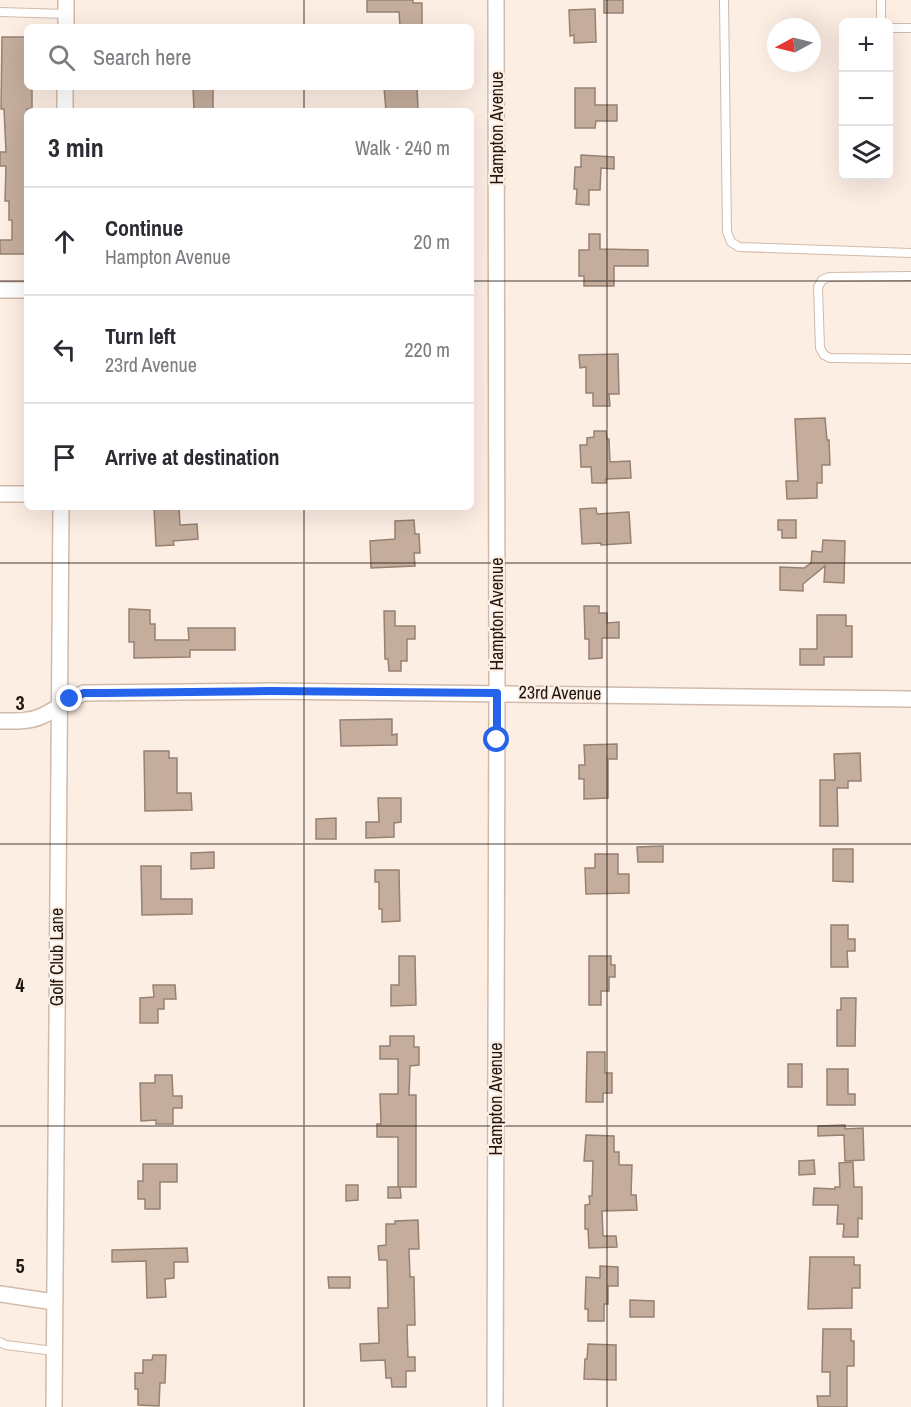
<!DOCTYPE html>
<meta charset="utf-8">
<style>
:root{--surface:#fff;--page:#f2f2f3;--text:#2b2b33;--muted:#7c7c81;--line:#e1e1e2}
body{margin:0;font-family:"Archivo Narrow",sans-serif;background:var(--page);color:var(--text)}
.controls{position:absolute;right:18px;top:18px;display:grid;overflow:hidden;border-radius:9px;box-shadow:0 6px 24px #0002}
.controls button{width:54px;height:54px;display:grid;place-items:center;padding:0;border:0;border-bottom:2px solid var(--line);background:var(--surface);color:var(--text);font:30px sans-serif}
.compass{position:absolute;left:767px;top:18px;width:54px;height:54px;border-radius:50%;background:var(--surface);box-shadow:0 6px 24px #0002;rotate:263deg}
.stop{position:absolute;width:18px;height:18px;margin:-14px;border:4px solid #2563eb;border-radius:50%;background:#fff}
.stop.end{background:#2563eb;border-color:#fff;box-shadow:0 2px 6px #0008}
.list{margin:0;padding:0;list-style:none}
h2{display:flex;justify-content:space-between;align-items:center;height:78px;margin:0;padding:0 24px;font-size:26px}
h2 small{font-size:20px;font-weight:400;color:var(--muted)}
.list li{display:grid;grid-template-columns:39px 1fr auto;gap:18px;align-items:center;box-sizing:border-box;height:108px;padding:0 24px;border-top:2px solid var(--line)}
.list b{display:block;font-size:22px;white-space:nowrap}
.list p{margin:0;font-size:20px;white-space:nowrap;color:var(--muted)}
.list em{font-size:20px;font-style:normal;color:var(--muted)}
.icon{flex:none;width:33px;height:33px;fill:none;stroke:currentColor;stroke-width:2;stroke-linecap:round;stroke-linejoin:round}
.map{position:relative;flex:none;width:911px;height:1407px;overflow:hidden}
.search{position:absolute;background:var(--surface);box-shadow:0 6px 24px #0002;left:24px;top:24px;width:450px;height:66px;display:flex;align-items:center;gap:15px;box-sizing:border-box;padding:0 21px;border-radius:9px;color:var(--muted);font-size:22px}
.panel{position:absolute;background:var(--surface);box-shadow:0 6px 24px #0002;left:24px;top:108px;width:450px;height:402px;border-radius:9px}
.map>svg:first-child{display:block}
.building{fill:#c4ad9c;stroke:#978171;stroke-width:1.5}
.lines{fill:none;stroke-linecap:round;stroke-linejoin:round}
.service-casing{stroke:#d1baa9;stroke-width:10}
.minor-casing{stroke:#d1baa9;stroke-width:18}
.service{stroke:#fff;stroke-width:8}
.minor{stroke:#fff;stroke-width:15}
.route{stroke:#2563eb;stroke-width:8}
.grid{fill:none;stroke:#1e1610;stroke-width:1.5;stroke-opacity:0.55}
.labels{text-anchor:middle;stroke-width:4.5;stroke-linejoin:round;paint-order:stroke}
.street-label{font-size:18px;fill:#1e1610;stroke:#fdeee4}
.grid-label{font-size:20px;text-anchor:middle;font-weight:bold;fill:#1e1610;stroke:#fdeee4;stroke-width:4.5;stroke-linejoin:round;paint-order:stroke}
</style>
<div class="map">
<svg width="911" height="1407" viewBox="0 0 911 1407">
<rect width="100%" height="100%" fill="#fdeee4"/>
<g class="building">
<polygon points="367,0 413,0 413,3 422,3 422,27 400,27 399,12 367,12"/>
<rect x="604" y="0" width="19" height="13"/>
<polygon points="595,9 596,42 574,43 574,35 570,36 569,10"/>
<polygon points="2,37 27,37 27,87 32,87 32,109 27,109 27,144 25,144 25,166 27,166 27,254 0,254 0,240 12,240 12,220 9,220 9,201 5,201 6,166 0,166 0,152 6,152 4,109 1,109"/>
<polygon points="193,87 213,87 213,111 194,111"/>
<polygon points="384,87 417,87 418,109 386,111"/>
<polygon points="575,88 595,88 595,105 617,105 617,121 596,121 595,128 575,128"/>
<polygon points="581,155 614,157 614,169 601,168 600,190 589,190 589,205 576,204 577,189 574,189 575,167 581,167"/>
<polygon points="589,234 600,234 600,249 648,250 648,266 614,266 614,286 584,286 584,276 579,276 579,250 589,250"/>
<polygon points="618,354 619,394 609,394 610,406 593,406 593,393 586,393 586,367 580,368 579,355"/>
<polygon points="825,418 827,440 829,440 830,465 822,465 822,483 817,483 817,498 787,499 786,481 798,481 795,419"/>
<polygon points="594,431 606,431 607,439 609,439 610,462 630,461 631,478 606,479 606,483 592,483 591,467 581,467 580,445 587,445 587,438 594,437"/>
<polygon points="154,507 179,507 180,525 197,524 198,539 173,541 174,545 156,546"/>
<polygon points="596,508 597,514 629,512 631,543 601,545 601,543 582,544 580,509"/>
<polygon points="414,520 415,534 419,534 420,553 414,553 415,566 371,568 370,541 395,539 395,521"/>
<polygon points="778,520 796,520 796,538 782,538 782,530 778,530"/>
<polygon points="823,540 845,541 844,583 824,582 825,566 803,584 803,591 780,590 780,567 804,568 811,563 812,551 822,552"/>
<polygon points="584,606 599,606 599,613 607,613 607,623 619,622 619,638 602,638 602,658 589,659 589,639 585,639"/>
<polygon points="129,609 150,610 150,624 155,624 155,640 189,640 188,628 235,628 235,650 190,650 190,657 134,658 134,642 129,642"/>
<polygon points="384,611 395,611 395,626 415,626 415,639 407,639 407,661 401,661 401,671 389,671 388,659 385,659"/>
<polygon points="817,615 846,615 846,626 852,626 852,657 824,657 824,665 800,665 800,649 817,649"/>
<polygon points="392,719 392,735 397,734 397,745 341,746 340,720"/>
<polygon points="617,744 617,759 608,759 608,798 584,799 584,779 579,779 579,765 585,765 584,745"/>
<polygon points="144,751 169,751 169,758 177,758 177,793 191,793 192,810 145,811"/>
<polygon points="860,753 861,781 848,781 848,788 837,788 838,826 820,826 820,780 835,780 834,754"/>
<polygon points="378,798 401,798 401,822 394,823 394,837 366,838 366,822 379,822"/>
<polygon points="336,818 336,839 316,839 316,819"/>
<polygon points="663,846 663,862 638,862 637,847"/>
<polygon points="833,849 853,849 853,882 833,881"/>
<polygon points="214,852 214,868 191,869 191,853"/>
<polygon points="595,854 618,854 618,874 629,874 629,893 586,894 585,868 595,868"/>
<polygon points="141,866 161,866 161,899 192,899 192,914 142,915"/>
<polygon points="375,870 399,870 400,921 382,922 382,909 379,909 379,882 375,882"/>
<polygon points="831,925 848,925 848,939 855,939 855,951 847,951 848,967 831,967"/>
<polygon points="399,956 415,956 416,1005 391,1006 391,985 399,985"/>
<polygon points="589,956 611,956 611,965 615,965 615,977 609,977 609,991 601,991 601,1005 589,1005"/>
<polygon points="153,985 175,985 176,999 164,999 164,1009 158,1009 158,1023 140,1023 140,998 154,997"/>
<polygon points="841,998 856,998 855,1046 837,1046 837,1010 841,1010"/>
<polygon points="390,1036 414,1036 414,1047 419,1047 419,1065 410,1066 409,1095 416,1095 416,1187 398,1187 398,1137 377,1137 377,1124 381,1124 380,1094 398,1094 398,1059 380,1059 380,1046 390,1046"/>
<polygon points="587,1052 605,1052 605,1073 612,1073 612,1093 603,1093 603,1102 586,1102"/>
<rect x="788" y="1064" width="14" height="23"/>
<polygon points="827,1069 848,1069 848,1094 855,1094 855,1105 827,1105"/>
<polygon points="155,1075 172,1075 173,1096 182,1096 182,1108 173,1108 173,1124 156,1124 156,1120 141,1121 140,1083 155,1083"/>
<polygon points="845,1125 845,1129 863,1128 864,1160 845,1161 844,1135 818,1136 818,1126"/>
<polygon points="586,1135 614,1136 614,1152 619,1152 619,1165 632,1165 631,1195 636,1195 637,1210 602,1211 603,1236 616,1236 617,1247 589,1248 588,1229 585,1229 585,1205 590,1204 589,1196 592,1196 593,1161 584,1161"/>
<polygon points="814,1160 815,1174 799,1175 799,1161"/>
<polygon points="853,1162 854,1187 862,1187 862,1219 858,1218 858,1237 843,1237 844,1224 837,1224 838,1205 813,1205 814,1188 835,1189 835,1187 840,1187 839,1163"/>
<polygon points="143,1164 177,1164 177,1182 160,1182 160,1209 145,1209 145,1199 138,1199 138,1181 143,1181"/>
<polygon points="346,1185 358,1185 358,1200 346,1201"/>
<polygon points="388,1187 400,1187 401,1198 388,1198"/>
<polygon points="418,1220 419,1249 409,1249 410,1277 414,1277 415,1325 407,1325 408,1357 415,1357 415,1371 406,1371 406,1387 392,1387 391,1378 386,1378 385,1360 361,1361 360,1344 379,1343 378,1308 388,1308 387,1260 379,1260 378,1246 386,1245 386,1224 395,1224 395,1221"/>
<polygon points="187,1248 188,1262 174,1262 174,1278 165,1279 166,1297 147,1298 146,1261 112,1262 112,1250"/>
<polygon points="810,1257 854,1257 854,1265 860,1265 860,1288 852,1288 852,1308 808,1309"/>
<polygon points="600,1266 618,1267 618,1286 608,1286 608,1304 604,1304 604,1321 588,1321 588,1309 585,1309 586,1277 600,1278"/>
<polygon points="328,1277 350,1277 350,1288 329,1288"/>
<polygon points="630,1300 654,1301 654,1317 630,1317"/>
<polygon points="823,1329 851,1329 851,1341 854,1341 854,1366 847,1366 847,1407 818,1407 817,1396 830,1396 830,1372 822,1372"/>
<polygon points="588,1344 616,1345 616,1380 584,1379 585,1359 587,1359"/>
<polygon points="153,1355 166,1355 165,1383 160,1383 159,1406 138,1405 138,1389 135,1389 135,1373 143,1373 143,1360 152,1360"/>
</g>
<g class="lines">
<g class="service-casing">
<g id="service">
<polyline points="724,0 727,232 731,242 739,247 911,253"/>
<polyline points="881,0 881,22"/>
<polyline points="0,12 66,14"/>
<polyline points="888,28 911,28"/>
<polyline points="911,276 829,277 822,280 818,287 820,348 824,355 830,358 911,359"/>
<polyline points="0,1342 6,1345 54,1351"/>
</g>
</g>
<g class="minor-casing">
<g id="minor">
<polyline points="66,27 66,0"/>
<polyline points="65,111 65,87"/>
<polyline points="0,290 27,290"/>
<polyline points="0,494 27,494"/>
<path d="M0,721C14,721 29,722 42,716C57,709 69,699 84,693L270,691L911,699"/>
<polyline points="0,1294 54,1302"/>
<polyline points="54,1407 61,507"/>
<polyline points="495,1407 497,693 496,0"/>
</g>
</g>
<use href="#service" class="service"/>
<use href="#minor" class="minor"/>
</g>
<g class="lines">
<polyline class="route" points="70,699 84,693 104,693 270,691 497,693 497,740"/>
</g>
<path class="grid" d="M304,0V27M607,0V1407M304,87V111M0,281H27M471,281H911M304,507V1407M0,563H911M0,844H911M0,1126H911"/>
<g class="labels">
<g class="street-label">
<text transform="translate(497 128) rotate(-90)" y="6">Hampton Avenue</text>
<text transform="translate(497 614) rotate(-90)" y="6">Hampton Avenue</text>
<text transform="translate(560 693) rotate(1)" y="6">23rd Avenue</text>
<text transform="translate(57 957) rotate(-90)" y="6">Golf Club Lane</text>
<text transform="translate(496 1099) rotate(-90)" y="6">Hampton Avenue</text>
</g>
</g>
<g class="grid-label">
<text x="20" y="710">3</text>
<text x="20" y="992">4</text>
<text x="20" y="1273">5</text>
</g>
</svg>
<div class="controls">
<button>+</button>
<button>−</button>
<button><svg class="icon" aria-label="layers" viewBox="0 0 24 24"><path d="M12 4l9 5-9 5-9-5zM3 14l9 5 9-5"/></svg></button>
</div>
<svg class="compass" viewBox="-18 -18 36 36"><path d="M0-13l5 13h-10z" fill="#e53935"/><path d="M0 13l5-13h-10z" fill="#7c7c81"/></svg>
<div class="stop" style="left:497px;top:740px"></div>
<div class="stop end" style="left:70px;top:699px"></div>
<div class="search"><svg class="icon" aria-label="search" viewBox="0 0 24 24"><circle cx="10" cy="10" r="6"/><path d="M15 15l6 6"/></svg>Search here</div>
<section class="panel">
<h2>3 min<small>Walk · 240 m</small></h2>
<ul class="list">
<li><svg class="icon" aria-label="ahead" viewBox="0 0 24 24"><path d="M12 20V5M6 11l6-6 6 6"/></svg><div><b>Continue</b><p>Hampton Avenue</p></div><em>20 m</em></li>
<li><svg class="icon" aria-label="left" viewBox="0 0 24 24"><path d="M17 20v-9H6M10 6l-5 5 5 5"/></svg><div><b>Turn left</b><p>23rd Avenue</p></div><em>220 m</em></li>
<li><svg class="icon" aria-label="arrive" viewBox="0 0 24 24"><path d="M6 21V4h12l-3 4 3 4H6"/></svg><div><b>Arrive at destination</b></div></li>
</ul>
</section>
</div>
